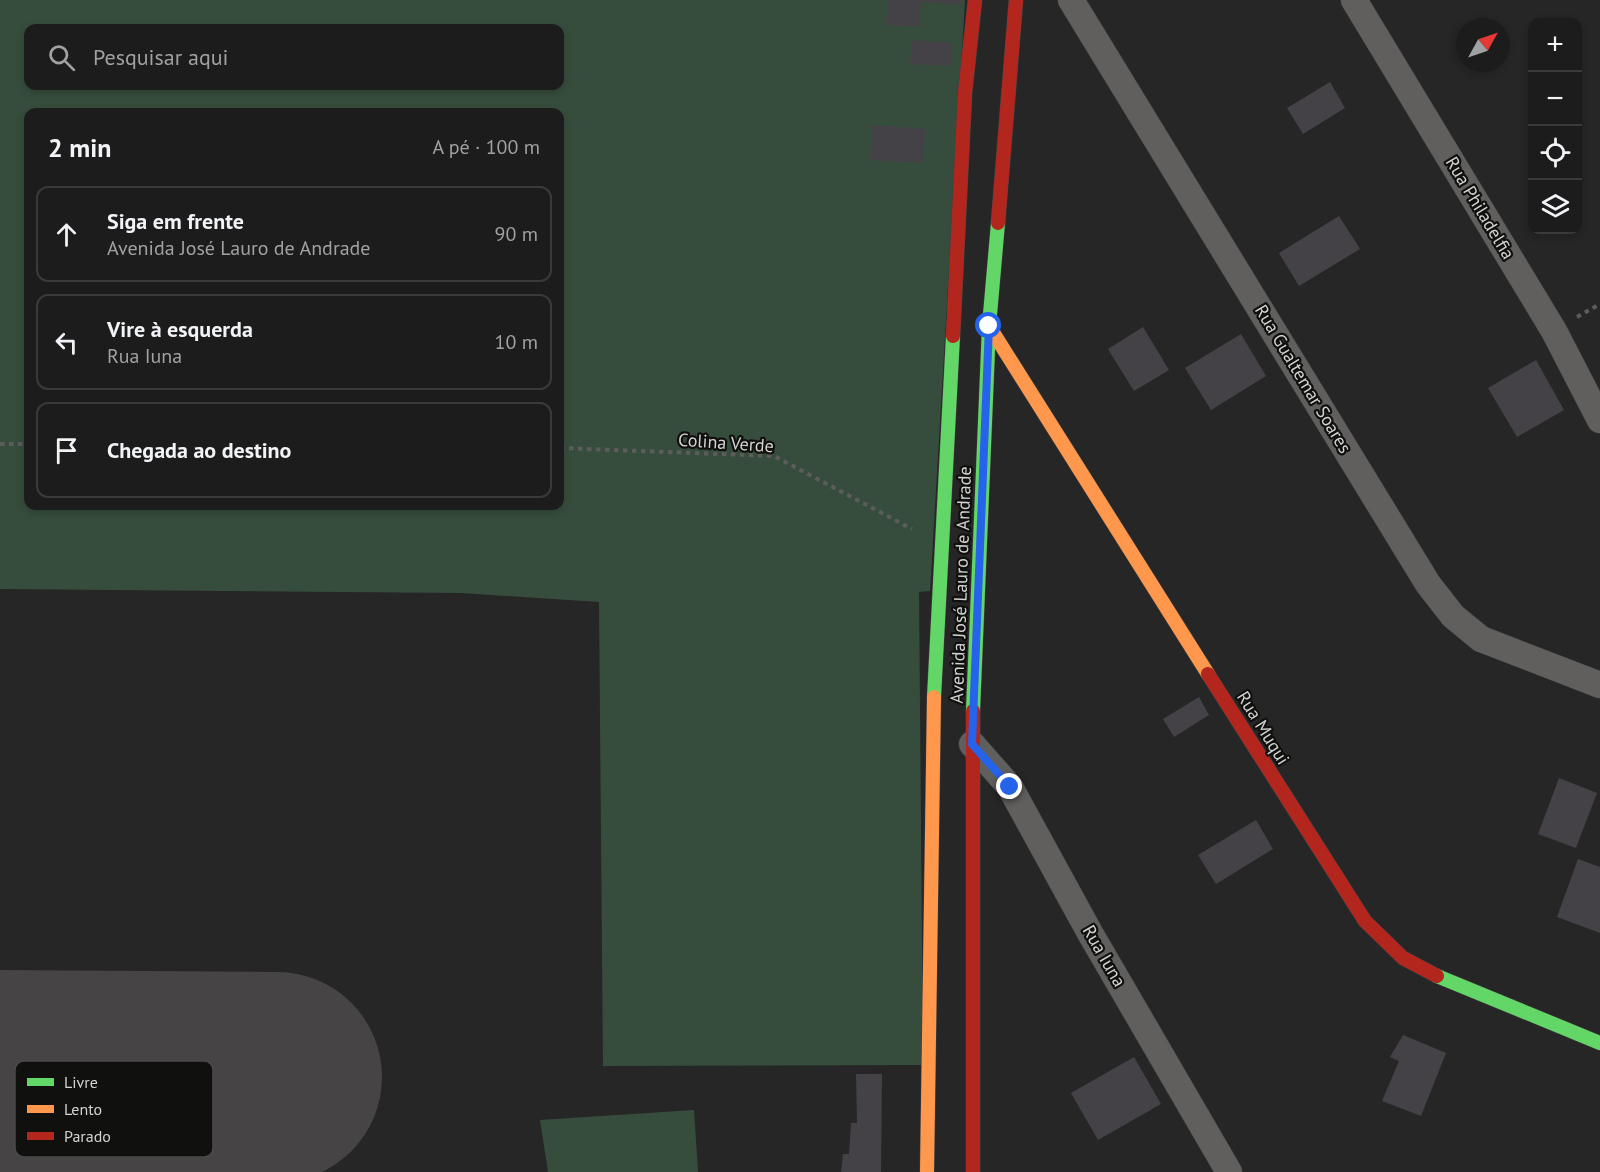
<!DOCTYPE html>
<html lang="pt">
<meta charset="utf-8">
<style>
:root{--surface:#1d1c1c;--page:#252525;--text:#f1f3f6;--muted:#a0a1a3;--line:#3b3a3b}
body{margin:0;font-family:"PT Sans",sans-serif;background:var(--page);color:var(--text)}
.controls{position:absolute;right:18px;top:18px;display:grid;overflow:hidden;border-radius:12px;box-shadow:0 3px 9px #0003}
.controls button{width:54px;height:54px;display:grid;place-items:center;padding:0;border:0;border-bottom:2px solid var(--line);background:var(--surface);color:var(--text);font:30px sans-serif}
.compass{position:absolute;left:1456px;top:18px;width:54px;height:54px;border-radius:50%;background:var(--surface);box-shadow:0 3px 9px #0003;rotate:50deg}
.stop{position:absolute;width:18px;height:18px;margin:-14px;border:4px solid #2563eb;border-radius:50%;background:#fff}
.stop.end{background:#2563eb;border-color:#fff;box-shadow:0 2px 6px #0008}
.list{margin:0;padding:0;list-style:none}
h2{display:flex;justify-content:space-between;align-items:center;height:78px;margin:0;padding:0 24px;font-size:26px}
h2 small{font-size:20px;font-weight:400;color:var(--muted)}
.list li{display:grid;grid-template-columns:39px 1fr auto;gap:18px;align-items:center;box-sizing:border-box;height:96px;margin:0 12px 12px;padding:0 12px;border:2px solid var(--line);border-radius:12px}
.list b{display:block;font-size:22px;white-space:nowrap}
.list p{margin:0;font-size:20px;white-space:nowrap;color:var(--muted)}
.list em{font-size:20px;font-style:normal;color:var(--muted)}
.icon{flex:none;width:33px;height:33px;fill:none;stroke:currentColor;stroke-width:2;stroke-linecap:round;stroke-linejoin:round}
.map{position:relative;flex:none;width:1600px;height:1172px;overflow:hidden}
.search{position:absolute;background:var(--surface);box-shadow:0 3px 9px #0003;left:24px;top:24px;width:540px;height:66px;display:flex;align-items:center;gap:15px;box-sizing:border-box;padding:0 21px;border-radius:12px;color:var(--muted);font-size:22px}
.panel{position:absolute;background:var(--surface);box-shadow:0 3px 9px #0003;left:24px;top:108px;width:540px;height:402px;border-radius:12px}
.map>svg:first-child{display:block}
.green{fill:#364d3d;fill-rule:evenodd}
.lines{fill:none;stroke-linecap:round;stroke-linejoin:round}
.runway{stroke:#464444;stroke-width:210}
.building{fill:#444246}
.street-casing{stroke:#434242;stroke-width:27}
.fast-casing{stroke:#434242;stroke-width:15}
.slow-casing{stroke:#434242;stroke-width:15}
.jam-casing{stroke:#434242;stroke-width:15}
.path{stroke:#5c5c5b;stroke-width:4;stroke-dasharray:4.5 4.5;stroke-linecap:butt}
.street{stroke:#605f5e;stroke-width:26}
.fast{stroke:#63d668;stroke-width:14}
.slow{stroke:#ff974d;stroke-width:14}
.jam{stroke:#b3261e;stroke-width:14}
.route{stroke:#2563eb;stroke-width:8}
.labels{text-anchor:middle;stroke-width:4.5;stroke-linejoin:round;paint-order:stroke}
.street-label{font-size:18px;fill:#d4d3d2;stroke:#10100f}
.key{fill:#10100f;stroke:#4b4a4a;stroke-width:1.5}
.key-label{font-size:16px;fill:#d4d3d2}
</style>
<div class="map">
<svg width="1600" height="1172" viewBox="0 0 1600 1172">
<rect width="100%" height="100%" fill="#272626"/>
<g class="green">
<path d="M0,0H965L930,591L919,592L923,1065L603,1066L599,602L461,593L0,589ZM28,28H560V86H28ZM28,112H560V506H28Z"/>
<polygon points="694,1110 698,1172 548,1172 540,1120"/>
</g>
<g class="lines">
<polyline class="runway" points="0,1075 277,1077"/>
</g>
<g class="building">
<polygon points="888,0 961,0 961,5 921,2 919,27 886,25"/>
<polygon points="912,40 952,43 951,66 910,64"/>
<polygon points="1330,82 1345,108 1303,134 1287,108"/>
<polygon points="872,125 925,129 923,163 870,160"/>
<polygon points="1339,216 1360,249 1299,286 1279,253"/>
<polygon points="1143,327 1169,370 1134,391 1108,349"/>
<polygon points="1241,334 1266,376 1211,410 1185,368"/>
<polygon points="1536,360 1564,410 1517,437 1488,388"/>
<polygon points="1199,697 1209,715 1174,737 1163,719"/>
<polygon points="1559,778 1597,793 1576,848 1538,834"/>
<polygon points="1256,820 1273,849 1216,884 1198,855"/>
<polygon points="1578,859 1600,867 1600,933 1557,917"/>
<polygon points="1403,1035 1446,1053 1421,1116 1382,1101 1399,1061 1390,1057"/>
<polygon points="1134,1057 1161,1104 1098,1140 1071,1093"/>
<polygon points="856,1074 882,1074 881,1172 841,1172 843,1154 849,1154 851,1123 857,1123"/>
</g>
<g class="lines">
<g class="street-casing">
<g id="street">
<polyline points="1071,0 1428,584 1453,616 1481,639 1600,685"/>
<polyline points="1354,0 1554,331 1600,420"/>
<polyline points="972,744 1010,787 1090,933 1229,1172"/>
</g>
</g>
<g class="fast-casing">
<g id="fast">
<polyline points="934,697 953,336"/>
<polyline points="973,711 989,326 998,223"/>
<polyline points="1437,976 1600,1043"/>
</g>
</g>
<g class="slow-casing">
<g id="slow">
<polyline points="989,326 1208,674"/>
<polyline points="927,1172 934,697"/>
</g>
</g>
<g class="jam-casing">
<g id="jam">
<polyline points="998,223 1016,0"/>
<polyline points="953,336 965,93 975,0"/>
<polyline points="1208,674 1365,921 1403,958 1437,976"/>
<polyline points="973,1172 973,711"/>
</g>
</g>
<g class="path">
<polyline points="1577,317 1600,304"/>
<polyline points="0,444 28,444"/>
<polyline points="560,448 774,456 912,529"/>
</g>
<use href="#street" class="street"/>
<use href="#fast" class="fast"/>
<use href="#slow" class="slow"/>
<use href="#jam" class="jam"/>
</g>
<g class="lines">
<polyline class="route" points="989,326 972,744 1010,787"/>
</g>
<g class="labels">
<g class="street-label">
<text transform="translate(1480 208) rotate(59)" y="6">Rua Philadelfia</text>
<text transform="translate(1303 379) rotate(59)" y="6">Rua Gualtemar Soares</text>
<text transform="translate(726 443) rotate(4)" y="6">Colina Verde</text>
<text transform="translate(961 585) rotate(-88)" y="6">Avenida José Lauro de Andrade</text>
<text transform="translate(1263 728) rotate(58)" y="6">Rua Muqui</text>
<text transform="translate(1104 956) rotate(60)" y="6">Rua Iuna</text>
</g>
</g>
<rect x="15" y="1061" width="198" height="96" rx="9" class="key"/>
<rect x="27" y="1078" width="27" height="8" fill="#63d668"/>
<rect x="27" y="1105" width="27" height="8" fill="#ff974d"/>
<rect x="27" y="1132" width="27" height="8" fill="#b3261e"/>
<g class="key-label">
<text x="64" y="1088">Livre</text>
<text x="64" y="1115">Lento</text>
<text x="64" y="1142">Parado</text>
</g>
</svg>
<div class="controls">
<button>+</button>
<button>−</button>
<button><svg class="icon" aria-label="locate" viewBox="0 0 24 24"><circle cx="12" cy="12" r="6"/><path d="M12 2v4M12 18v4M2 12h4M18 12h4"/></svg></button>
<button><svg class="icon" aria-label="layers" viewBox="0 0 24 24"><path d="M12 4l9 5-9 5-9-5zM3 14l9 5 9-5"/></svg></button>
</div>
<svg class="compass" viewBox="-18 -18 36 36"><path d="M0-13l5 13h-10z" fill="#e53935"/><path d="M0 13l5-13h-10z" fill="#a0a1a3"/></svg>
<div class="stop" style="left:989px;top:326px"></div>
<div class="stop end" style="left:1010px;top:787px"></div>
<div class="search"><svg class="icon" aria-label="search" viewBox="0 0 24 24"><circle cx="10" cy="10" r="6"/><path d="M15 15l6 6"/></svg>Pesquisar aqui</div>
<section class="panel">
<h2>2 min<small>A pé · 100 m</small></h2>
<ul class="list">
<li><svg class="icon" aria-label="ahead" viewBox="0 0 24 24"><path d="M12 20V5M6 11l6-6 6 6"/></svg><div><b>Siga em frente</b><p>Avenida José Lauro de Andrade</p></div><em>90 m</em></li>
<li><svg class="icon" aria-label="left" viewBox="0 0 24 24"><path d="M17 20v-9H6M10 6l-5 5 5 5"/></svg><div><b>Vire à esquerda</b><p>Rua Iuna</p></div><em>10 m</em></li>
<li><svg class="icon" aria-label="arrive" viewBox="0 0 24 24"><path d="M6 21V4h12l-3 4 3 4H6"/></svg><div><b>Chegada ao destino</b></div></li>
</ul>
</section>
</div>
